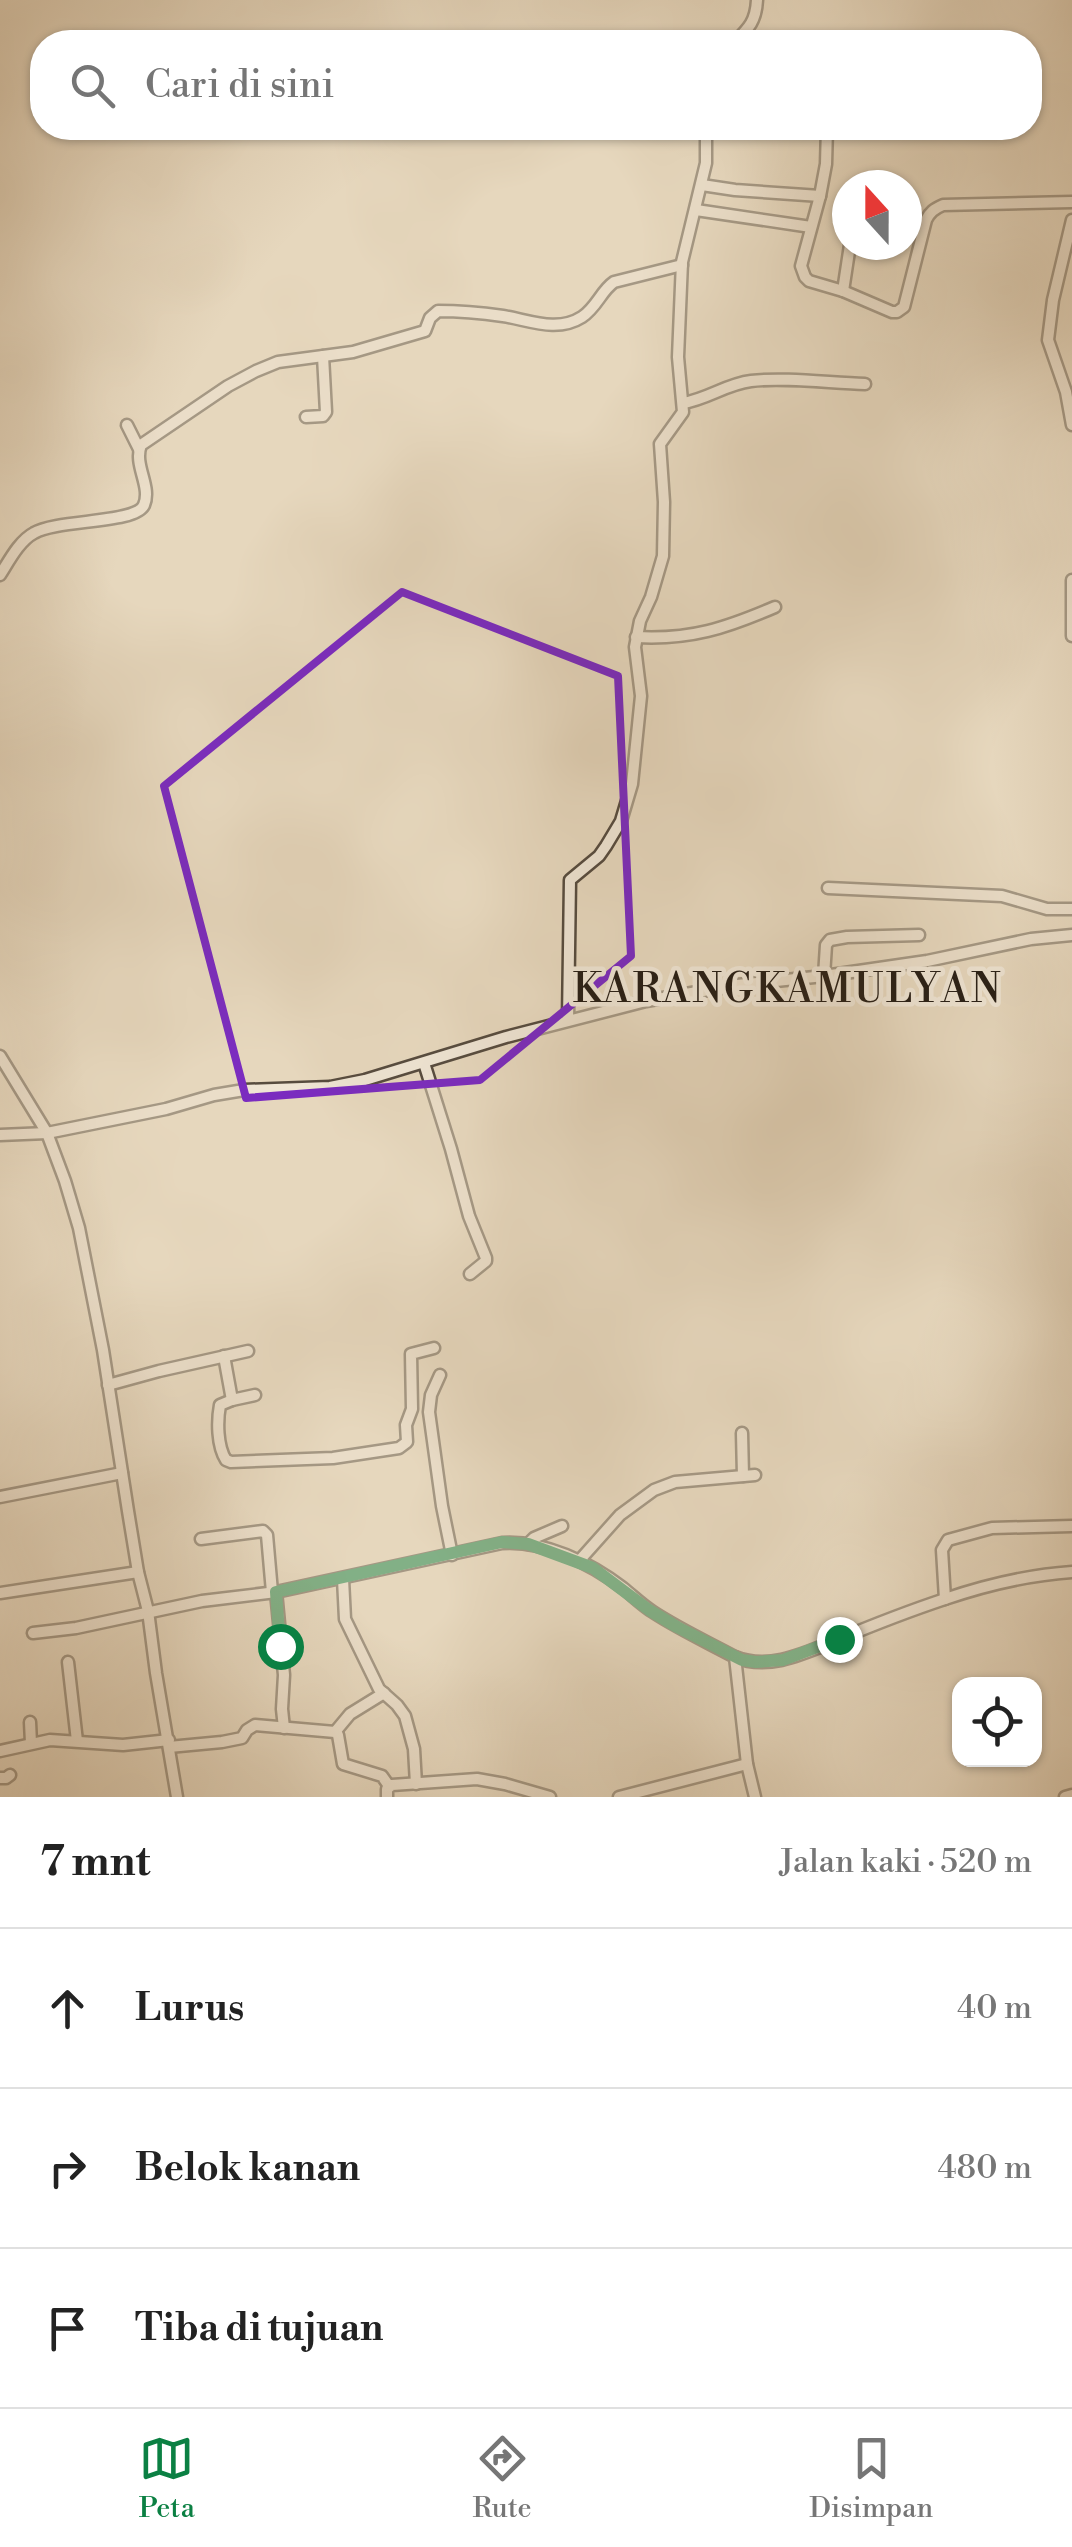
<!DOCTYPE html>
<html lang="id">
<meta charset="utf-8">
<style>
:root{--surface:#fff;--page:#f6f6f6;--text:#222;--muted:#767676;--line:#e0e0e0;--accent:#0b8043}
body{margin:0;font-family:"Libre Bodoni",serif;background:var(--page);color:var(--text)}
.controls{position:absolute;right:30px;bottom:30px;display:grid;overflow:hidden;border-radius:20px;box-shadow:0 2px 8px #0004}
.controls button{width:90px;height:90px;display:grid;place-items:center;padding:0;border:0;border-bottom:2px solid var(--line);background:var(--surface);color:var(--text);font:50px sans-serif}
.compass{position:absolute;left:832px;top:170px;width:90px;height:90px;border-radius:50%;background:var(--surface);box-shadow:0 2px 8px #0004;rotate:339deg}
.stop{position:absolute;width:30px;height:30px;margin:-22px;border:8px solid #0b8043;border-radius:50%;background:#fff}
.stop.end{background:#0b8043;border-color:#fff;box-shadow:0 2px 10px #0008}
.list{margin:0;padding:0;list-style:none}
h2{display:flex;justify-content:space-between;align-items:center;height:130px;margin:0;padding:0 40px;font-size:42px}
h2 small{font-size:32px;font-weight:400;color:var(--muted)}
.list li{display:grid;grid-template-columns:65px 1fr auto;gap:30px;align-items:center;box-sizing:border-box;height:160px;padding:0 40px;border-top:2px solid var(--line)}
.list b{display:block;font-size:38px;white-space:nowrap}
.list em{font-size:32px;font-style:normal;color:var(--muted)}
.icon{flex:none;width:55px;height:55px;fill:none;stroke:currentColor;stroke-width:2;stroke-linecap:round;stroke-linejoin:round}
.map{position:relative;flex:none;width:1072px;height:1797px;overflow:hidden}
.search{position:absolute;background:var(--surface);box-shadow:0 2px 8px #0004;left:30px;right:30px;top:30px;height:110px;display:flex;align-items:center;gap:25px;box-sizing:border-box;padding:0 35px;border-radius:40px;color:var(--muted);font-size:38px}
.sheet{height:610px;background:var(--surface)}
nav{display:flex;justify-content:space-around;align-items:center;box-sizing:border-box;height:140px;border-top:2px solid var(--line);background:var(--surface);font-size:28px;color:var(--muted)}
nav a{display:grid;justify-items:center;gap:5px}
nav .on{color:var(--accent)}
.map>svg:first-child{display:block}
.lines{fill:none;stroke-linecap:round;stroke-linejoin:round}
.street-casing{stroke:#574c3f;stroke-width:15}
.street{stroke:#efe5d4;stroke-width:10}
.route{stroke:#0b8043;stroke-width:12}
.marked{fill:none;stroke:#7b2cbf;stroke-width:8;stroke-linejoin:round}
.labels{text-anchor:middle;stroke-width:9;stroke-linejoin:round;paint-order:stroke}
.quarter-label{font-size:40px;letter-spacing:2.5px;fill:#271e15;stroke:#efe5d4}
</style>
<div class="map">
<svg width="1072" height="1797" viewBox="0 0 1072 1797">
<rect width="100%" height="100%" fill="#e6d7bd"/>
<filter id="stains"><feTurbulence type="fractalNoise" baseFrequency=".002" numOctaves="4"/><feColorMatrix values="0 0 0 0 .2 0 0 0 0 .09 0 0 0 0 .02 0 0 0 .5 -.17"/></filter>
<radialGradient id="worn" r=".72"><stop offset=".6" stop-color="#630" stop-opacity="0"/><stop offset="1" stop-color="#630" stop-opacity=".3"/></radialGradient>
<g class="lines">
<g class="street-casing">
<g id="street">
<path d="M735,42C749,28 756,21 757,0"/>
<polyline points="702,185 735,190 820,196 826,164 827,128"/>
<path d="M820,196L801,266L805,277L809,281L843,291L892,312H897L904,307L926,220C930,212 934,209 943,205L1072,202"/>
<polyline points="696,210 811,227"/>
<polyline points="1072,220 1053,300 1048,340 1066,392 1072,425"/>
<polyline points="843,291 850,245"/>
<path d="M683,403C708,399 726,384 751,381C785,377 830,383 865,384"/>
<polyline points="306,417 323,416 326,412 323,356"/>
<polyline points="127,425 139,449"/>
<path d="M0,575C9,561 19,541 34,533C57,519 136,524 144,505C152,486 133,465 141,445L228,386L256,371L278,362L353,352L425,331L430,318L438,311C460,311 482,313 503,316C529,320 557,333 582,317C597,307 601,291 614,282L682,265"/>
<polyline points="1072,580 1072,636"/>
<path d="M636,637C691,640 726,628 775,607"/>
<polyline points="828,888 1002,896 1047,909 1072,909"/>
<polyline points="824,976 826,945 830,940 847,937 919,935"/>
<polyline points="568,1020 570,880 599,856 606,846 621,821 632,784 641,696 635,647 640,621 651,597 663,556 664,502 660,444 683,412 678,357 682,262 706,163 706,128"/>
<polyline points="0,1056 47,1133 65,1181 79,1228 103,1350 128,1511 138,1572 148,1611 156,1673 177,1797"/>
<polyline points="424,1063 451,1149 469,1216 486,1258 486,1261 470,1274"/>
<polyline points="0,1135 47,1133 166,1109 214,1095 244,1090 330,1087 365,1080 506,1037 646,1001 737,985 824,976 927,961 1031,939 1072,935"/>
<polyline points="224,1356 232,1400 255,1395"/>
<polyline points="440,1375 431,1395 429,1412 442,1506 452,1555"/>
<polyline points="108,1385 159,1371 248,1351"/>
<path d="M232,1400L220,1405C217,1421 217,1446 226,1460L231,1462L333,1458L399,1448L407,1442L406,1425L412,1409L411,1354L434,1348"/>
<polyline points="742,1433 743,1476"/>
<polyline points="0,1497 122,1473"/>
<polyline points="201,1539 263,1531 267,1535 272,1592"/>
<polyline points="528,1544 534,1538 562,1526"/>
<polyline points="579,1561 620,1515 654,1490 675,1482 755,1475"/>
<polyline points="343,1579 345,1619 379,1689 397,1705 405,1716 414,1749 416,1784"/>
<polyline points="276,1592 284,1675 282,1709 284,1728"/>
<polyline points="0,1593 138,1572"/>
<polyline points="945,1599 942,1550 948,1540 992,1528 1072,1526"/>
<path d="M33,1633L76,1628L202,1601L276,1592L502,1543C544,1540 590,1563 623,1588C633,1596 642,1605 653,1612C679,1629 707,1642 735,1657L747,1764L755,1797"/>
<path d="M735,1657C769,1671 805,1653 837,1640C873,1625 909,1611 945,1599C986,1585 1029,1575 1072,1572"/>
<polyline points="68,1662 77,1741"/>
<polyline points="30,1722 31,1743"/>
<polyline points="335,1732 350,1714 384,1693"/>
<polyline points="169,1747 222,1742 242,1738 247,1730 255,1725 335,1732 338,1735 343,1764 382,1776 389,1786"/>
<polyline points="0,1751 50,1740 123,1745 169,1740"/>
<polyline points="0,1778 6,1778 10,1775"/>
<polyline points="387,1797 387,1789 392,1785 477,1779 505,1784 550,1797"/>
<polyline points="619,1797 747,1764"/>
<polyline points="1065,1797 1072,1795"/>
</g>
</g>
<use href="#street" class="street"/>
</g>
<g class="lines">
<polyline class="route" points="280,1646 276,1592 502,1542 528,1544 593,1568 649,1610 677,1627 742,1660 756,1662 783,1660 839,1639"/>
</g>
<path d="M0 0H1072V1797H0ZM402,592L618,676L631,956L480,1080L246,1098L164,786Z" fill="#e6d7bd" fill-opacity=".55" fill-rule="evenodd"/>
<path class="marked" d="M402,592L618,676L631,956L480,1080L246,1098L164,786Z"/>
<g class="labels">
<g class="quarter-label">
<text x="788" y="1002">KARANGKAMULYAN</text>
</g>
</g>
<rect width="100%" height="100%" filter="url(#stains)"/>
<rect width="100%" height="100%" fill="url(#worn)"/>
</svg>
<div class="controls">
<button><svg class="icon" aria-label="locate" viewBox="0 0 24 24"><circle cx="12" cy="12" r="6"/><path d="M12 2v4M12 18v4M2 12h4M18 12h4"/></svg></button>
</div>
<svg class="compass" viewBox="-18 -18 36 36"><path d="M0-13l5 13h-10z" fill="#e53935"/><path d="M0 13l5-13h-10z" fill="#767676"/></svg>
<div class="stop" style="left:280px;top:1646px"></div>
<div class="stop end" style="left:839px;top:1639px"></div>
<div class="search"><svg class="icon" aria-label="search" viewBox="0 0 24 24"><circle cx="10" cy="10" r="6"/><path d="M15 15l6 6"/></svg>Cari di sini</div>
</div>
<section class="sheet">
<h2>7 mnt<small>Jalan kaki · 520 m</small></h2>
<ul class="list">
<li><svg class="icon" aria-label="ahead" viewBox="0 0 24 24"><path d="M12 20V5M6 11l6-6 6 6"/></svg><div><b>Lurus</b></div><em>40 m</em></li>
<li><svg class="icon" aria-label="right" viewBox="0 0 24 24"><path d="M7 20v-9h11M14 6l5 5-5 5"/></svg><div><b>Belok kanan</b></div><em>480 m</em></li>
<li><svg class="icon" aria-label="arrive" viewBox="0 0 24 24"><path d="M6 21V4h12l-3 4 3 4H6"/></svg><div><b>Tiba di tujuan</b></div></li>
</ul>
</section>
<nav>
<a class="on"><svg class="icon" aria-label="map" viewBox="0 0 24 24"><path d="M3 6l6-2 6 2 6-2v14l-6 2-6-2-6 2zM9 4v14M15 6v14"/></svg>Peta</a>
<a><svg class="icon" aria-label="directions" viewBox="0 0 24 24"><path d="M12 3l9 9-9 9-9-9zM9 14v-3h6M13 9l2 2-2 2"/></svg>Rute</a>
<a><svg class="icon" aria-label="saved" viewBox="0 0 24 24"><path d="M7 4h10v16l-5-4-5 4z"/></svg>Disimpan</a>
</nav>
